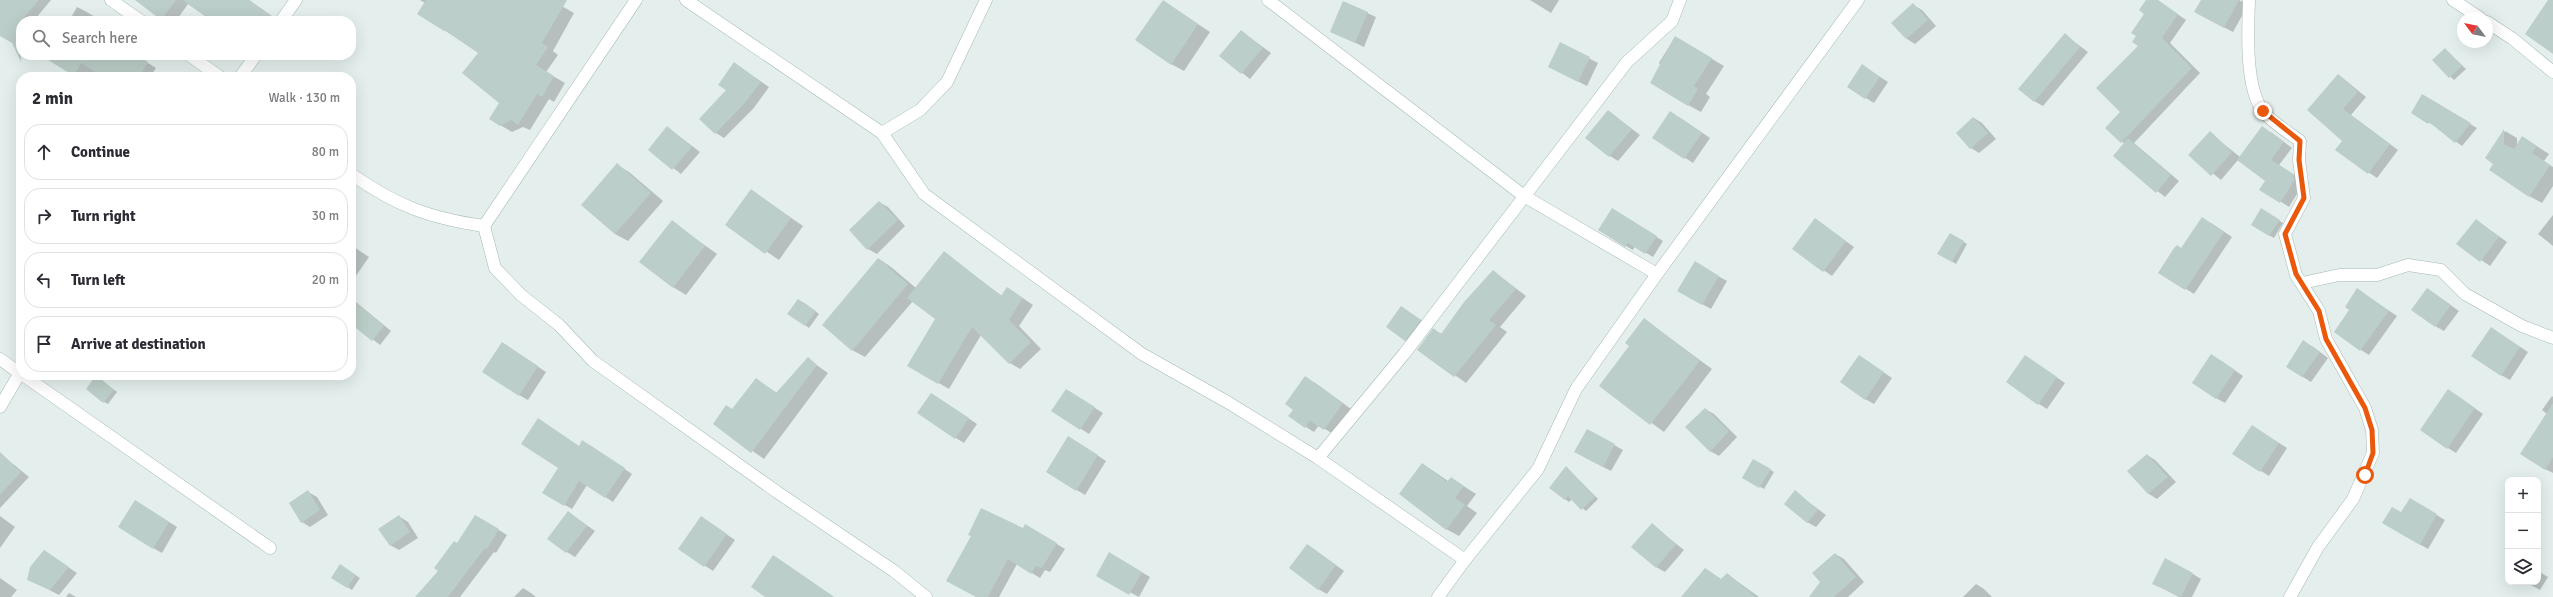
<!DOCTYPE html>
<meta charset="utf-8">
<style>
:root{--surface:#fff;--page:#f2f2f3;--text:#2b2b33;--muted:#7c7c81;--line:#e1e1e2}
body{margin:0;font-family:Signika,sans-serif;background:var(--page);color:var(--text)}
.controls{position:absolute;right:12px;bottom:12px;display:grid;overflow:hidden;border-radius:8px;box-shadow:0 4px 16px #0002}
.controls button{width:36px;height:36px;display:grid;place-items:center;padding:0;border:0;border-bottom:1px solid var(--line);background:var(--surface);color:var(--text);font:20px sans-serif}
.compass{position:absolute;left:2457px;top:12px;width:36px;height:36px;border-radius:50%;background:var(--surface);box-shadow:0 4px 16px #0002;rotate:302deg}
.stop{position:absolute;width:12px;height:12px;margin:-9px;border:3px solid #ea580c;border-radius:50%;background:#fff}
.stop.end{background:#ea580c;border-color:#fff;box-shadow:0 1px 4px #0008}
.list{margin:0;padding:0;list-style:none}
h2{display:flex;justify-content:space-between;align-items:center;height:52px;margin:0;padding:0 16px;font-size:17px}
h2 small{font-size:13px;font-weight:400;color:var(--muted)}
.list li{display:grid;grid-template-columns:26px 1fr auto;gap:12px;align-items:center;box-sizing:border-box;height:56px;margin:0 8px 8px;padding:0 8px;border:1px solid var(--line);border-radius:16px}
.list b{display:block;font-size:15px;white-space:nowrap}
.list em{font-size:13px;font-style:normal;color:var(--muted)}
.icon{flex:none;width:22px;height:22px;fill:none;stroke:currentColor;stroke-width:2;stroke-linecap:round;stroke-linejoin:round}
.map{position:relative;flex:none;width:2553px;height:597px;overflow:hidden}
.search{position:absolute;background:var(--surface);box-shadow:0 4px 16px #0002;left:16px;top:16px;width:340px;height:44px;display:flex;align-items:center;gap:10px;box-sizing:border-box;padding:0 14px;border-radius:16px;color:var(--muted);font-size:15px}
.panel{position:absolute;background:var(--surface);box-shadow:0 4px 16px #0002;left:16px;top:72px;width:340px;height:308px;border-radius:16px}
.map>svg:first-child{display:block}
.shadow{fill:#0003}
.building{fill:#bccec9}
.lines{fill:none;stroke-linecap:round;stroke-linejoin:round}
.minor-casing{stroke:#a6b8b6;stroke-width:13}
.minor{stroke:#fff;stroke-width:12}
.route{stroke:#ea580c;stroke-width:5}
</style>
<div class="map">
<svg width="2553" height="597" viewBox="0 0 2553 597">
<rect width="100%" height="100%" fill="#e4efed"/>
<g class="shadow">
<polygon points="0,0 51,0 36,18 40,21 21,21 21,48 0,28"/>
<polygon points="148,0 249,0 279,21 212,21 188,4 176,21 166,21 144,6"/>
<polygon points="420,0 551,0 574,13 553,51 558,55 546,72 565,83 554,102 549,99 530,130 523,127 512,132 490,119 500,102 479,53 444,30 425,3"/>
<polygon points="1530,0 1559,0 1551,13"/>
<polygon points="2147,0 2157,0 2186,20 2170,43 2200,73 2134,143 2179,181 2165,197 2114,156 2125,144 2106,128 2121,112 2140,46"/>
<polygon points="2202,0 2239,0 2248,5 2233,32 2204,17"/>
<polygon points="1163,1 1210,32 1184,71 1171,64"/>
<polygon points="1343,2 1376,17 1364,47 1331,31"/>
<polygon points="1913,5 1922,10 1936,26 1915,44 1907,39 1893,23"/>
<polygon points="77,7 85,11 102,21 69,21"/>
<polygon points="1241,31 1271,53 1250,79 1221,56"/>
<polygon points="2065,35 2088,52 2043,106 2034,101"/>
<polygon points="1675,37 1724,66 1706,94 1710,97 1701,112 1688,105 1659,63"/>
<polygon points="1561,44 1598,63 1587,86 1558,71"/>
<polygon points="2445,49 2466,69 2454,80 2433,60"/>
<polygon points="42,55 135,55 156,68 150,77 78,77"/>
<polygon points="734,63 769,87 753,109 724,138 716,133"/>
<polygon points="1871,71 1888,82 1874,103 1848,87"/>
<polygon points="2339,75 2366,97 2351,115 2398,150 2377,178 2336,150 2343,141"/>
<polygon points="2422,95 2477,128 2462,146 2435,126 2412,113"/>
<polygon points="1608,111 1640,135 1618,161 1610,156"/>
<polygon points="1679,117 1710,138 1693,163 1654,137"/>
<polygon points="1974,118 1982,123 1996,139 1979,153 1971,148"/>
<polygon points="667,127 700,152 681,174 649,149"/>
<polygon points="2505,131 2517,138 2517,146 2522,137 2549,154 2544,161 2553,167 2553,186 2542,203 2529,196 2486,158"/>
<polygon points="2271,132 2292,148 2279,165 2302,180 2302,186 2289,207 2261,189 2266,180 2238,160 2221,180 2190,155 2210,133 2240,157"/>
<polygon points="617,165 629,172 663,201 628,241 615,234 582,205"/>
<polygon points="752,191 803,226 779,260 727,225"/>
<polygon points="879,202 888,207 905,226 877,254 868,249"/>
<polygon points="1612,209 1663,241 1653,257 1635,246 1633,250 1626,246"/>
<polygon points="2262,210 2283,223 2274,238 2252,225"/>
<polygon points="2553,215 2553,246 2538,234"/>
<polygon points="1815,219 1854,247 1832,276 1793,249"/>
<polygon points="2476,220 2507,242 2490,266 2458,244"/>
<polygon points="672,222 717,254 686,295 673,287"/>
<polygon points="2211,223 2232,237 2194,294 2186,289 2182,249"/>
<polygon points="1950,234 1967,244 1956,264 1939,253"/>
<polygon points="351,245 369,257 351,283"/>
<polygon points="944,253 1002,296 1008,288 1033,305 1019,326 1041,349 1020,369 1010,363 981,335 949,389 908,365 936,319 913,301 865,357 852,350 879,259 891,267 916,288"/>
<polygon points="1695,263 1727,281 1711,309 1679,291"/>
<polygon points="1493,271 1526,296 1500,327 1507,332 1466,383 1418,349 1433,330 1442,334"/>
<polygon points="2428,289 2459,311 2444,331 2435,326"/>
<polygon points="2358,290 2397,316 2369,355 2361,350 2351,310"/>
<polygon points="351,298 391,331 380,345 351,322"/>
<polygon points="803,302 819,314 809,328 805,325"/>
<polygon points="1401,307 1429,325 1414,345 1405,340"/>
<polygon points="1644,319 1712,369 1664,432 1600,385 1631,346"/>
<polygon points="2499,333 2528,352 2510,380 2501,375"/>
<polygon points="2312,346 2328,358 2311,382 2287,367"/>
<polygon points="510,348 546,372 528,400 519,395"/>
<polygon points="1859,356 1892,378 1874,404 1865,399"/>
<polygon points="2025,356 2065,383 2047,409 2039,404"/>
<polygon points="808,359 828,373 764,459 714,424 733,410 756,379 777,393"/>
<polygon points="2220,360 2243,376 2225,403 2216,398"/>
<polygon points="100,379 117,392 108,404 104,402"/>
<polygon points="1314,382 1351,409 1333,434 1319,425 1314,432 1306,427"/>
<polygon points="932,394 977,424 964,443 956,438"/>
<polygon points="1074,395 1103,413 1089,434 1053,411"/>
<polygon points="2456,395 2483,414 2456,453 2448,448"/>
<polygon points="2552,396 2553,397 2553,473 2545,469 2547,414 2542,410"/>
<polygon points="1705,409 1714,414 1737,437 1719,456 1710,451"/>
<polygon points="1587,430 1623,450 1611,471 1584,457"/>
<polygon points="2260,431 2287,448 2269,476 2234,454"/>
<polygon points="1077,442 1106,461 1085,495 1047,472"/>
<polygon points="591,446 632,474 613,502 587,485 572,509 544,493 559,468 580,447"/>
<polygon points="2,455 29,477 0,508 0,457"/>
<polygon points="2147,455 2155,460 2176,482 2157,499 2149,494 2129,471"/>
<polygon points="1753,460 1774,472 1764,489 1743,477"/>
<polygon points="1423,464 1448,481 1451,478 1476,494 1467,506 1477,513 1459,536 1446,529"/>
<polygon points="1566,467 1598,499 1586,511 1572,499 1569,502 1550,488"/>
<polygon points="308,492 317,497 328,515 310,527 302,522"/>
<polygon points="1795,492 1826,515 1816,527 1807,522"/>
<polygon points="2410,499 2445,520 2428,549 2383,523 2402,514"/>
<polygon points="144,506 177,527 162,553 153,548"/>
<polygon points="568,512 595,531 575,557 567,552"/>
<polygon points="0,516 15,527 0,548"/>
<polygon points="400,517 408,522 418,538 399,550 390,545"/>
<polygon points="701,517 735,540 713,571 680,549"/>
<polygon points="484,521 507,535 496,553 494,552 460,597 416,597 440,571 458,544"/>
<polygon points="1652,525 1684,550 1665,572 1656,567"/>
<polygon points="1023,529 1034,530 1065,549 1050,572 1045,570 1040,578 1017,564 999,597 977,597"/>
<polygon points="1308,545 1344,571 1327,594 1318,589"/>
<polygon points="1110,554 1150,577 1139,597 1097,575"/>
<polygon points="1835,554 1844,559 1864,582 1848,597 1810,597 1822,582"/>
<polygon points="774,556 786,564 834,597 767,597"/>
<polygon points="53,557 77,573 59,595 28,579"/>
<polygon points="340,565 360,578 352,590 332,577"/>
<polygon points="1705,569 1722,580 1727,574 1759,597 1686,597"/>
<polygon points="2538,571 2548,577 2540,590 2525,582 2538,582"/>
<polygon points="2193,574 2201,579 2192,597 2179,597 2162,588"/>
<polygon points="0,578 17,590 11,597 0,597"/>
<polygon points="1976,584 1984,589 1992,597 1963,597"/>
<polygon points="523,588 531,593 536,597 514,597"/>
<polygon points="69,593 76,597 66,597"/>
</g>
<g class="building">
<polygon points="0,0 39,0 21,21 21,62 12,43 0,36"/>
<polygon points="135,0 176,0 161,20"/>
<polygon points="183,0 249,0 274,18 274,21 213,21"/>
<polygon points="426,0 567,0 542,43 548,47 536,65 554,76 542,97 537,94 518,125 511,120 500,126 489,119 499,103 462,73 478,53 445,30 444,31 417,14"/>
<polygon points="1163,0 1198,24 1171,65 1135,40"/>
<polygon points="2146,0 2158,0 2178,14 2162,38 2192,68 2121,143 2105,128 2120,112 2096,88 2138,46 2132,42 2136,36 2131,33 2144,14 2139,10"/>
<polygon points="2201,0 2239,0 2224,28 2194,12"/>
<polygon points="2548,0 2553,0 2553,54 2525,34"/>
<polygon points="1343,1 1368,12 1355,43 1330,32"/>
<polygon points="1913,3 1928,20 1906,39 1891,23"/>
<polygon points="1241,30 1263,48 1241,74 1219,56"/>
<polygon points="2065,33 2080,47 2034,102 2018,89"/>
<polygon points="1675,36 1712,58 1694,86 1698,89 1688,106 1650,83"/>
<polygon points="1560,42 1590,57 1578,82 1548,67"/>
<polygon points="2445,48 2462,66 2449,78 2432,60"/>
<polygon points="40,55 137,55 148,62 139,77 103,77 81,63 74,76"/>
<polygon points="734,62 761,82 744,104 715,134 699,119 726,90 718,85"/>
<polygon points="1862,64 1880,77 1865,99 1847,87"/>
<polygon points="2338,74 2358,92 2343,109 2390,144 2368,174 2335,150 2342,141 2307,110"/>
<polygon points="2422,94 2471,123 2455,143 2429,122 2428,124 2411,113"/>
<polygon points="1608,110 1632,129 1609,157 1585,138"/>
<polygon points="1670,111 1702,133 1684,159 1652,138"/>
<polygon points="1973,117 1988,133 1970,149 1956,133"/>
<polygon points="667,126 692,147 672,170 648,150"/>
<polygon points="2262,126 2284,142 2271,160 2293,174 2294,181 2280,203 2259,190 2265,181 2237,160"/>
<polygon points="2504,129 2504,144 2514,149 2522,136 2537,146 2532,153 2550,165 2529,197 2489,170 2493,164 2485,158"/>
<polygon points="2210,131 2232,152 2211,176 2188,155"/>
<polygon points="2128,138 2171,175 2156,193 2113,156"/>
<polygon points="617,163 651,193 615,234 581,205"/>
<polygon points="751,189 791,218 765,254 725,225"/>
<polygon points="879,201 898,220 867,250 849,230"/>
<polygon points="1612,208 1657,236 1645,254 1628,243 1625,247 1598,230"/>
<polygon points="2261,208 2280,220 2269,236 2251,225"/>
<polygon points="2202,217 2224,232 2185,290 2158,273 2174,248 2177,245 2181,248"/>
<polygon points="1815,218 1846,241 1823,272 1792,249"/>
<polygon points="2476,219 2499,237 2480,262 2456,244"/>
<polygon points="672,220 705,246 673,288 639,262"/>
<polygon points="1950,233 1964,241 1952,262 1937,254"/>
<polygon points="944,251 1001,296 1007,287 1023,298 1009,320 1031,342 1009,364 972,327 938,384 907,366 935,319 907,298"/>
<polygon points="878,258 908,284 852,351 822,325"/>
<polygon points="1695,261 1719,276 1702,305 1677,291"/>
<polygon points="1493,270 1516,289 1489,320 1496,325 1454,377 1417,350 1433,328 1441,334 1464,302"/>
<polygon points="2357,288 2389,311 2360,351 2334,332 2349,310 2345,307"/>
<polygon points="2427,288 2451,305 2435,327 2411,310"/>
<polygon points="351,299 384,326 372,341 351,324"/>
<polygon points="798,299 816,311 805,326 787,314"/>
<polygon points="1401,306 1421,320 1405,341 1386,327"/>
<polygon points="1644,318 1700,361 1650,425 1599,386 1629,346 1625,343"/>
<polygon points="2491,327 2520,347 2501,376 2471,356"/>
<polygon points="2303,340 2320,352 2302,377 2286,367"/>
<polygon points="502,342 538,366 519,396 482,372"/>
<polygon points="2211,354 2235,370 2216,399 2192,383"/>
<polygon points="1859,355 1884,372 1865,400 1840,382"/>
<polygon points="2025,355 2057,377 2038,405 2006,382"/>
<polygon points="808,357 817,365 751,453 713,424 726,405 732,409 756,378 776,393"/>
<polygon points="96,375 114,390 103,403 86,389"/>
<polygon points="1305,376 1343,403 1324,430 1310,421 1305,428 1288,416 1293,410 1285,404"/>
<polygon points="1066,389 1095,407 1080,430 1051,411"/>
<polygon points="2448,389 2475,408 2447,449 2420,430"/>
<polygon points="931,393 969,418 955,439 917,413"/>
<polygon points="2553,403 2553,457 2545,470 2520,454"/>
<polygon points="1705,408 1729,431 1710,452 1685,427"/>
<polygon points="538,418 579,446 582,440 625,468 605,498 579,481 564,506 542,493 558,468 521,444"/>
<polygon points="2252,425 2279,443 2260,472 2232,454"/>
<polygon points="1587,429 1615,444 1603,467 1574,452"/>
<polygon points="1068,436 1098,455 1076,491 1046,472"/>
<polygon points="0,452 21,472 0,495"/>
<polygon points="2147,454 2168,477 2148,494 2127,471"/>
<polygon points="1753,459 1771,469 1759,488 1742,478"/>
<polygon points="1422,463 1447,482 1451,477 1464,486 1455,498 1465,505 1446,530 1399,494"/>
<polygon points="1566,466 1595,497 1581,510 1568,496 1565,500 1549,488"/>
<polygon points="308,490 320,510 301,523 289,503"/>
<polygon points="1795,490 1818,510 1807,523 1784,504"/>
<polygon points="2410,498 2437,514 2420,545 2382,523 2392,507 2401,512"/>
<polygon points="135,500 169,522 153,549 118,527"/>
<polygon points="981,508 1023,528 1025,524 1057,543 1042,568 1036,566 1031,574 1008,559 988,597 976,597 946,581 971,536 968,535"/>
<polygon points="568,511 587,526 566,553 547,539"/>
<polygon points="399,515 410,532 390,546 378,529"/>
<polygon points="475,515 499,529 487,549 485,548 448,597 415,597 438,571 434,568 454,541 457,543"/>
<polygon points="701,516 727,534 704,567 678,549"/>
<polygon points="1652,523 1676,544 1656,568 1631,547"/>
<polygon points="1307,544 1336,565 1318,590 1289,568"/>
<polygon points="44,550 69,567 50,590 27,580 30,567"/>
<polygon points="1109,552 1142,572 1129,595 1096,576"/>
<polygon points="1835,553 1856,577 1834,597 1809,597 1820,582 1812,573"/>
<polygon points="773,555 834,597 765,597 751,587"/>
<polygon points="2165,558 2193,573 2181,597 2152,584"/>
<polygon points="340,564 356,575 347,588 331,578"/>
<polygon points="1705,568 1721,579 1727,573 1756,597 1681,597"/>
</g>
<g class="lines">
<g class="minor-casing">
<g id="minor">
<polyline points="111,0 141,21"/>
<polyline points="686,0 882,133 924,194 1142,354 1229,403 1318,458 1465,560 1538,469 1576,389 1657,274 1524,196 1268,0"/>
<path d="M2249,0C2248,30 2245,85 2262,110C2271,122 2288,132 2300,141L2299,160L2304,198L2285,234L2296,275L2319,311L2326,339L2365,408L2372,430L2373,453L2353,499L2318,547L2290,597"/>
<polyline points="2453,0 2480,18"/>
<polyline points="281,21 296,0"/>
<polyline points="2487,22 2513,39 2553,72"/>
<polyline points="189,55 220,77"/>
<polyline points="240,77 256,55"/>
<polyline points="882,133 920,110 947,82 986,0"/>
<path d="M351,174C397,206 429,218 484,226L495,268L521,295L559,325L593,361L777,492L894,571L926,597"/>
<polyline points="484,226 636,0"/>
<polyline points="1657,274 1858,0"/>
<polyline points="2302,283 2339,275 2377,275 2408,265 2441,270 2465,294 2522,326 2553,338"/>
<polyline points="0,359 21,374"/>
<polyline points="23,375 270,548"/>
<polyline points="0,407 21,371"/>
<polyline points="1318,458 1404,354 1627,62 1672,21 1680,0"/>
<polyline points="1438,597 1465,560"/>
</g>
</g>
<use href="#minor" class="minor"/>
</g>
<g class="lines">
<polyline class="route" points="2263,111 2300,141 2299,160 2304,198 2285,234 2296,274 2319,311 2326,339 2365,408 2372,430 2373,453 2365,475"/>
</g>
</svg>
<div class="controls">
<button>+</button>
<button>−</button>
<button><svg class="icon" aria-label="layers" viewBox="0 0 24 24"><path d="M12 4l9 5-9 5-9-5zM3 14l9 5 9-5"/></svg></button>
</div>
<svg class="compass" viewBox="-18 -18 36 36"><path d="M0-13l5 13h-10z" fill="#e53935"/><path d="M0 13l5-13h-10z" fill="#7c7c81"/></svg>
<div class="stop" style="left:2365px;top:475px"></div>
<div class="stop end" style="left:2263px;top:111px"></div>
<div class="search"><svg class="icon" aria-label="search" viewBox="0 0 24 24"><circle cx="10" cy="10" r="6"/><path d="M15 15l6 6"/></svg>Search here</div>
<section class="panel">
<h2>2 min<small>Walk · 130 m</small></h2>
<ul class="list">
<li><svg class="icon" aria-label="ahead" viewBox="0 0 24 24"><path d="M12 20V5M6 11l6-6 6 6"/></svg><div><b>Continue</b></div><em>80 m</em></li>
<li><svg class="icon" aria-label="right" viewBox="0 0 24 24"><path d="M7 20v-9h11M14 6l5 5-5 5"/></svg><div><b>Turn right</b></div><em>30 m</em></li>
<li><svg class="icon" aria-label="left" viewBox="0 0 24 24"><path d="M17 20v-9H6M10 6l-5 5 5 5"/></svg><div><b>Turn left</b></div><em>20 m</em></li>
<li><svg class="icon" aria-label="arrive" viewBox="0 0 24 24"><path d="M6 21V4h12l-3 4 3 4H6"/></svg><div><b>Arrive at destination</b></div></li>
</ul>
</section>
</div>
